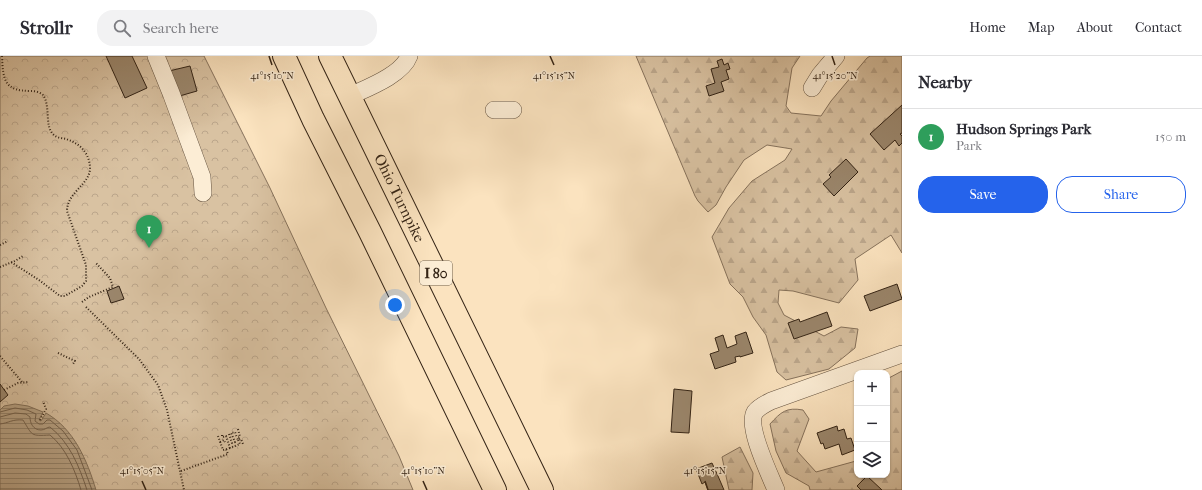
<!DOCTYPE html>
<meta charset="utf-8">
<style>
:root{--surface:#fff;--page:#f2f2f3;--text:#2b2b33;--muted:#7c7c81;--line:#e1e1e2;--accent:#2563eb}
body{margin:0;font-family:"IM FELL French Canon",serif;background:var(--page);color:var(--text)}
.controls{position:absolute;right:12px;bottom:12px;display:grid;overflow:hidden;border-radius:8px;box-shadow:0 1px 3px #0004}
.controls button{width:36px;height:36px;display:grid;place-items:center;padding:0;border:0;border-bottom:1px solid var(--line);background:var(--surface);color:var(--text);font:20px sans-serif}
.you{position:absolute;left:395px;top:249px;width:14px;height:14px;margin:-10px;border:3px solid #fff;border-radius:50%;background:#1a73e8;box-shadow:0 0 0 6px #1a73e833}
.badge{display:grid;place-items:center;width:26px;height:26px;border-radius:50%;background:var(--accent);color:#fff;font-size:13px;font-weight:700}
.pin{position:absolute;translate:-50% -33px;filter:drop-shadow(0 1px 2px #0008)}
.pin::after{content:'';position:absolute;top:21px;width:14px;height:12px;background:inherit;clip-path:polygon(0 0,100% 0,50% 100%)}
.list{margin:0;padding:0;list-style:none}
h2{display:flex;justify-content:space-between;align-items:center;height:52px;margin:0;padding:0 16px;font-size:17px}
h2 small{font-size:13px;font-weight:400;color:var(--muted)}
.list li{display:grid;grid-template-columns:26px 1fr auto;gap:12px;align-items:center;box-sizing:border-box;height:56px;padding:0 16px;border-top:1px solid var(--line)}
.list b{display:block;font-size:15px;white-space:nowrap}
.list p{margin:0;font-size:13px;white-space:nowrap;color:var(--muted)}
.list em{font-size:13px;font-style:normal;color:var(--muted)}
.actions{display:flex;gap:8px;padding:12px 16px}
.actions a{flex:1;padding:9px 0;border:1px solid var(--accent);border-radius:16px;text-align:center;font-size:14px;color:var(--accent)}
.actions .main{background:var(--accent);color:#fff}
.icon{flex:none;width:22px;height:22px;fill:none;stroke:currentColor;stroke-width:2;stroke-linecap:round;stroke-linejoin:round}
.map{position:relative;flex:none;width:902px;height:434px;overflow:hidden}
header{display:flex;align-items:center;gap:24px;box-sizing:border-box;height:56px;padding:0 20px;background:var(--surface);border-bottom:1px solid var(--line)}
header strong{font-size:19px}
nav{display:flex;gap:22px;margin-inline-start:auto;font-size:14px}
.search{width:280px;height:36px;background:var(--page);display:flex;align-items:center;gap:10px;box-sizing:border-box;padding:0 14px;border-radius:16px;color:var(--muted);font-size:15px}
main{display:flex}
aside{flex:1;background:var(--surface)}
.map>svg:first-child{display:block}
.forest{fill:url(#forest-firs);stroke:#86725c}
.park{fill:url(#park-crowns);stroke:#86725c}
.water{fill:url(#water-rules);stroke:#826f58}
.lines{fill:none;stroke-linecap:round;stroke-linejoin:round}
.shore{stroke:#75624d;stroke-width:1}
.building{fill:#9b876d;stroke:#332315}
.minor-casing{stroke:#655340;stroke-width:18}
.highway-casing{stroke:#332315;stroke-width:24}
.path{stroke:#332315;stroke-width:2;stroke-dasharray:1 2;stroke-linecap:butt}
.minor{stroke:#fcedd5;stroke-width:17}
.highway{stroke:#fbe3bf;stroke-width:22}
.ticks{fill:none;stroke:#332315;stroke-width:1.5}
.labels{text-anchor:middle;stroke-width:3;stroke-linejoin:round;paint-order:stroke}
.shield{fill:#fcedd5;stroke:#6f604f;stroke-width:1}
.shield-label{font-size:14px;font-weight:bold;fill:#332315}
.street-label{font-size:15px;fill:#332315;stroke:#fcedd5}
.ticks-label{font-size:10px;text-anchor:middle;fill:#332315;stroke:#fcedd5;stroke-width:3;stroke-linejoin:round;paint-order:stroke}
</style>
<header>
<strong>Strollr</strong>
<div class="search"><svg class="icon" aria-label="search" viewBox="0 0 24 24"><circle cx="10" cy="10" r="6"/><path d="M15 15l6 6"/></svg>Search here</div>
<nav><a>Home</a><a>Map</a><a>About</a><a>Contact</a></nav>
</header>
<main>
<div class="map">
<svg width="902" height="434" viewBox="0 0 902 434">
<defs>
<pattern id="forest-firs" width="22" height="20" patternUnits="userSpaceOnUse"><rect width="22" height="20" fill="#d9c2a2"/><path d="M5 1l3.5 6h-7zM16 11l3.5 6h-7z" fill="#bba68b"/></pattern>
<pattern id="park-crowns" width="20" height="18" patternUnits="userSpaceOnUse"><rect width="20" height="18" fill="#d9c2a2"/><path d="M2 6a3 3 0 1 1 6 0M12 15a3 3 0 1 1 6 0" fill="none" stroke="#bba68b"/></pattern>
<pattern id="water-rules" width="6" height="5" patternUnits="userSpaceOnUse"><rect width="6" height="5" fill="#b7a285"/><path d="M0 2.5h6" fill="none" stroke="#95846c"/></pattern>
</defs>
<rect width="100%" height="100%" fill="#fbe3bf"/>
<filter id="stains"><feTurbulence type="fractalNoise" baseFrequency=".005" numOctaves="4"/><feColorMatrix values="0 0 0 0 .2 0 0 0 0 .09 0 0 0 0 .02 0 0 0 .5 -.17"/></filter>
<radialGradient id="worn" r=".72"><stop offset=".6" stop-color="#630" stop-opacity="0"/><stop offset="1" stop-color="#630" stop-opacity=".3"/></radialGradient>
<g class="forest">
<polygon points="636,0 800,0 792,12 786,50 791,57 821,60 831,45 867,2 870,0 902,0 902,197 891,179 855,203 858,224 839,247 793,235 779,234 778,247 784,259 824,280 841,271 858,273 855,292 829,313 786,324 777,316 766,279 753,261 743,241 730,228 712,181 729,152 752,125 785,104 792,93 767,89 744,104 726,131 716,149 708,156 698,145 695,140"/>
<path d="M902,315V434H810L809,430L786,417L776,395L770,368C781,356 786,351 803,354L809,363L797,395L816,416L856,405L857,403V419H887V323Z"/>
<polygon points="740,391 753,417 752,434 729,434 722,401"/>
</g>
<polygon class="park" points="0,0 204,0 270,132 326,252 399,400 413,434 0,434"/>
<path class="water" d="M15,348L28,350L43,356L39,364L41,365L46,357C74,373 87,404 96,434H0V354L4,350Z"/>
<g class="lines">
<g class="shore">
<polyline points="0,356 15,352 27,354 36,358 35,365 39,368 43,368 47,364 50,364 63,375 77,394 92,434"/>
<path d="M0,361L15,357L26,358L30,361C30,367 33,374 41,374C45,374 47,371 50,371C70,387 79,410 87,434"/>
<path d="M0,368C9,367 12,363 23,364C33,380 30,380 50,379C66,392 75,414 81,434"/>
</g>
</g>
<g class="building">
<polygon points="106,0 132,0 147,32 125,42"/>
<polygon points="722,3 724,9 728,7 730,13 726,14 729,23 721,26 724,35 709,40 706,30 715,27 711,13 719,11 717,5"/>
<polygon points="190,10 197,35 176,41 169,15"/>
<polygon points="902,49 902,77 900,78 902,80 902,87 899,90 895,84 884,94 870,78"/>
<polygon points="846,103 858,116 834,140 823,128 831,121 829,119"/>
<polygon points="897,228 902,243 870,255 864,240"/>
<polygon points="119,230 124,243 111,247 107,235"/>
<polygon points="827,256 832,270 794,283 788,267 799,263 800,266"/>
<polygon points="746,276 753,297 740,301 740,300 735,301 736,306 715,313 710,298 719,295 715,282 723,279 727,292 737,288 735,280"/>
<polygon points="0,328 8,339 0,346"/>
<polygon points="674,333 692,335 689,377 671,376"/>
<polygon points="837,370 838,375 844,373 847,383 851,382 855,394 842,399 839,388 825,393 823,387 821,388 817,377"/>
<polygon points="712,407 718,420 724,434 708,434 705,426 702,428 696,413"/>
<polygon points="867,420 882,434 861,434 857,430"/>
</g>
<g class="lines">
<g class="minor-casing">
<g id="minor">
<polyline points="156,0 171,37 202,121 203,137"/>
<polyline points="812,32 820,19 836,0"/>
<path d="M350,40C367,32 402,19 409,0"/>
<polyline points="494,54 513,54"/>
<path d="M776,434C770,419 746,370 755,356C759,351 765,348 771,345L902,298"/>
</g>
</g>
<g class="highway-casing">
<g id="highway">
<polyline points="284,0 313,63 370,176 495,434"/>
<path id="s1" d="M330,0L542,434"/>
</g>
</g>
<g class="path">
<path d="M2,0C3,24 4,35 31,35C35,35 40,36 43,39C51,50 44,71 54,79C57,82 62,82 66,83C79,87 89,96 90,111C91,128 67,136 67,155L86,209V225L82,230L65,240H60L39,224L11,206"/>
<polyline points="0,189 8,185"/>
<polyline points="0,211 15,205 23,200"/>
<polyline points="82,246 89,241 113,231 110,222 95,206"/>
<polyline points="86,251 139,303 158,329 167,354 184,434"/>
<polyline points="58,297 75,305 73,308"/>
<polyline points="0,300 22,326"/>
<polyline points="4,334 18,327 28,326"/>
<polyline points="40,364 46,353 43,345"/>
<polyline points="238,373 240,381 237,382 238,384 241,383 243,388"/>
<polyline points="229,378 232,387 235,386 231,377 235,376 237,382"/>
<polyline points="222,379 222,381 226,380 230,392 240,388 238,384"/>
<polyline points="218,380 223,394 230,392"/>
<polyline points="220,386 224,384 225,386"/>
<polyline points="181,415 228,398 226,393"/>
</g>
<use href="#minor" class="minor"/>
<use href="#highway" class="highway"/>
</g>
<path class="ticks" d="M269,0L272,9M550,0L554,9M832,0L835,9M142,425L146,434M423,425L427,434M705,425L708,434"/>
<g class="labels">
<rect class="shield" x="420" y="205" width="32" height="24" rx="3"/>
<g class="shield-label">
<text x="436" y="222">I 80</text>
</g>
<g class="street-label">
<text dy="5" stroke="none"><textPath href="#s1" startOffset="158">Ohio Turnpike</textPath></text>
</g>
</g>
<g class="ticks-label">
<text x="835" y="23">41°15'20"N</text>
<text x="272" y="23">41°15'10"N</text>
<text x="554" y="23">41°15'15"N</text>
<text x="142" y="418">41°15'05"N</text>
<text x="423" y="418">41°15'10"N</text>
<text x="705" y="418">41°15'15"N</text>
</g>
<rect width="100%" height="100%" filter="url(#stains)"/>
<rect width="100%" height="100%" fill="url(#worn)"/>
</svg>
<div class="controls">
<button>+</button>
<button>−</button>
<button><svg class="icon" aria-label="layers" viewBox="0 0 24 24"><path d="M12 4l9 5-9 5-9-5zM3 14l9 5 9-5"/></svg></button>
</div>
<div class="you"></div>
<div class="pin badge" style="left:149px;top:192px;background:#2e9e5b">1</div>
</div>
<aside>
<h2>Nearby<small></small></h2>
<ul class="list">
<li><span class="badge" style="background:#2e9e5b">1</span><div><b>Hudson Springs Park</b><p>Park</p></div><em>150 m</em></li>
</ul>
<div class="actions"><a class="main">Save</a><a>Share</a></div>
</aside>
</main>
